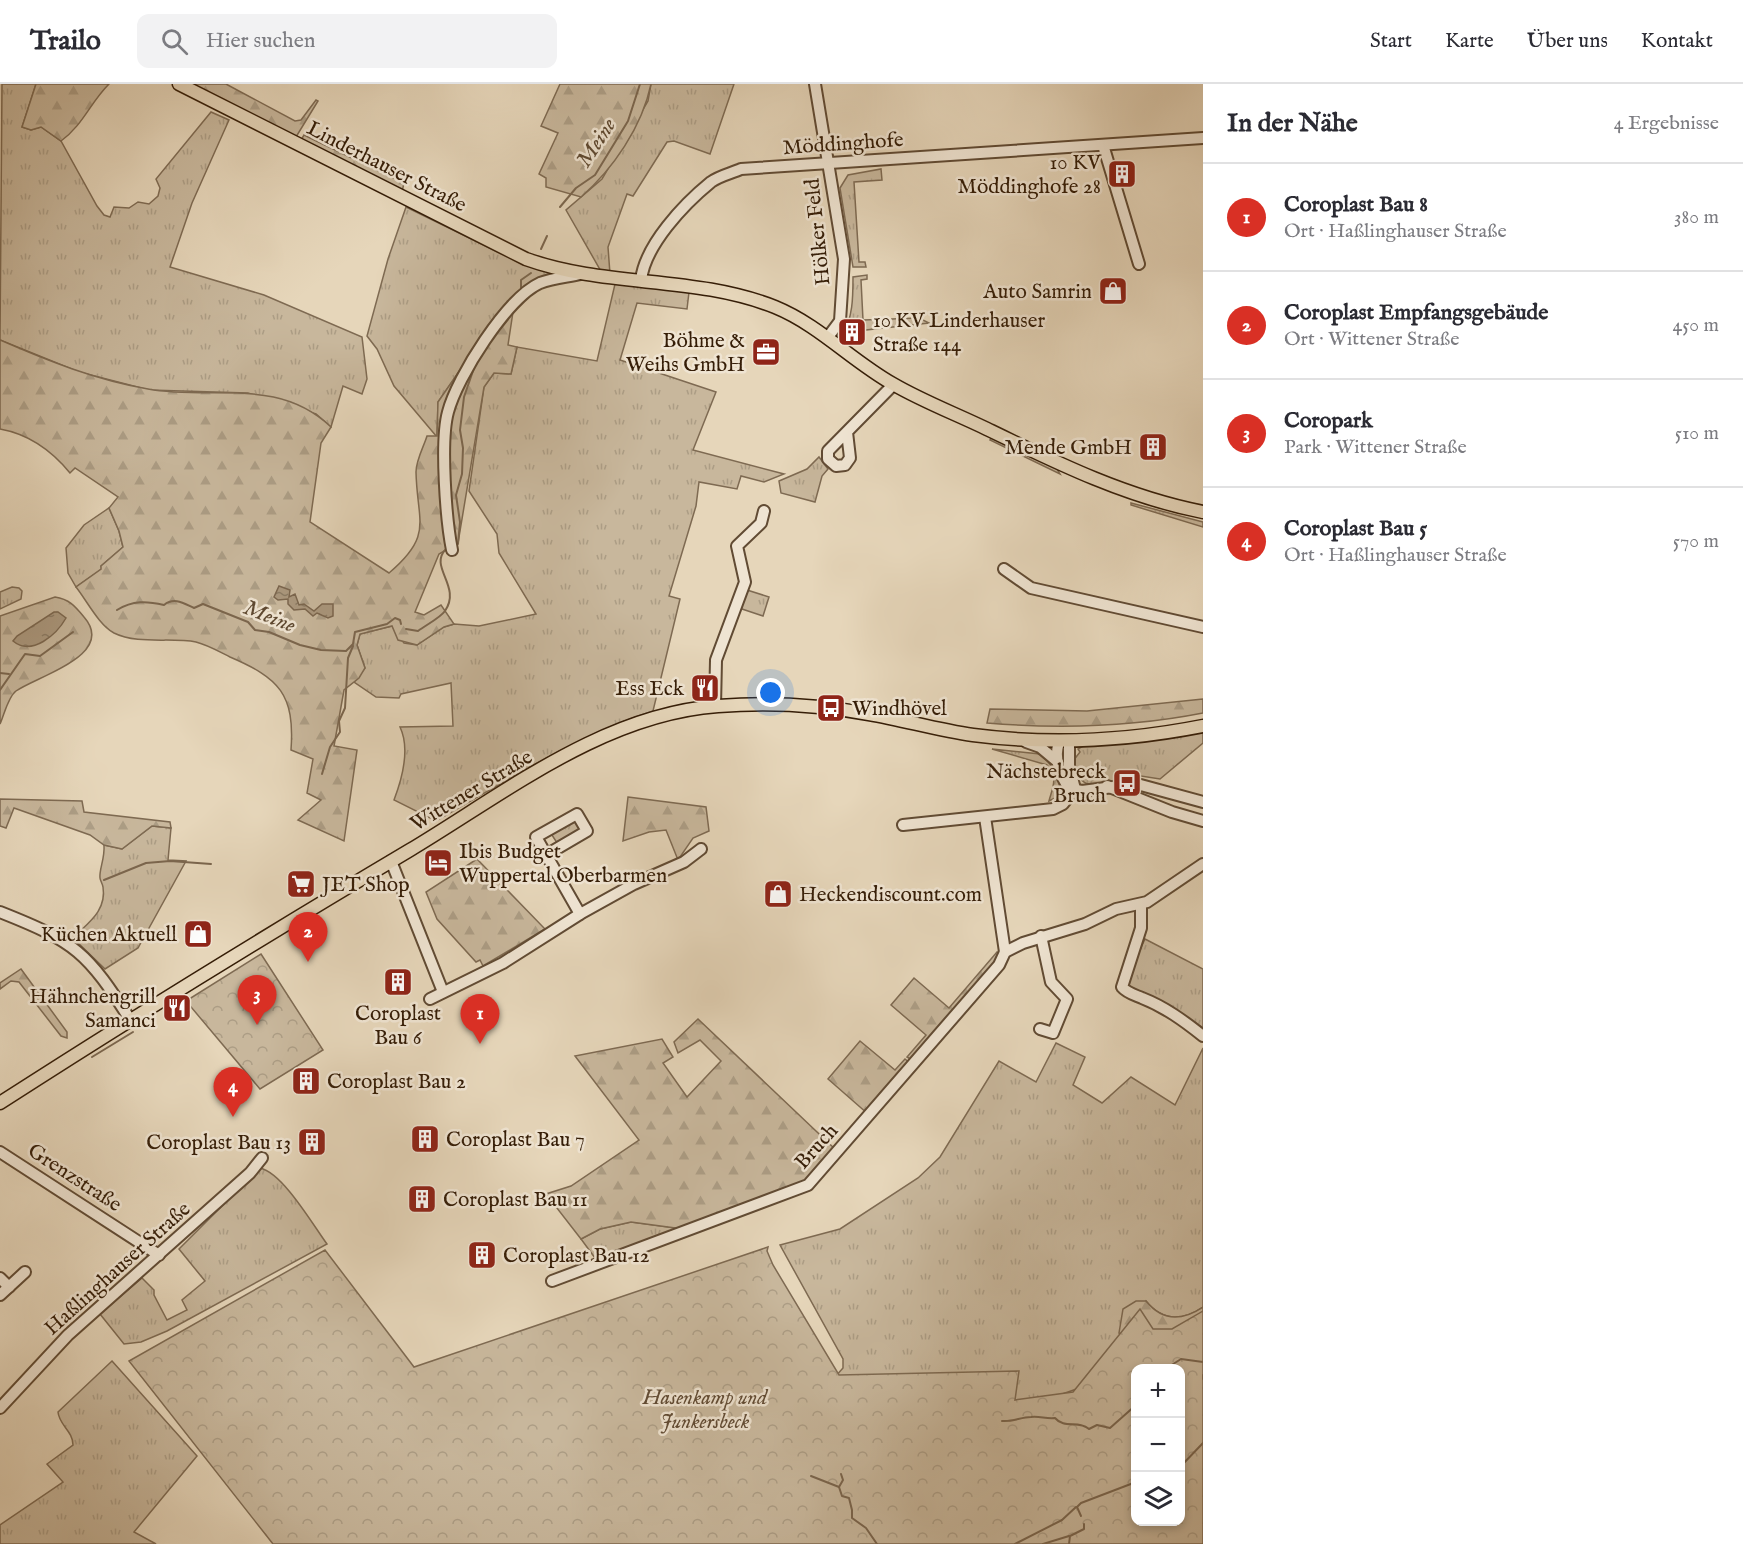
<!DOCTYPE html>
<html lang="de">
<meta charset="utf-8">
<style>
:root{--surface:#fff;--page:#f2f2f3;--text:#2b2b33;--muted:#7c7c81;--line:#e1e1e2;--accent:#d93025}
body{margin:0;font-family:"IM FELL English",serif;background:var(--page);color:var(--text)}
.controls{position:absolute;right:18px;bottom:18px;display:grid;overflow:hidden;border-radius:12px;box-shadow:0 3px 9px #0003}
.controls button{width:54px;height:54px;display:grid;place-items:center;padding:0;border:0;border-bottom:2px solid var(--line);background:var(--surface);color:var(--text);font:30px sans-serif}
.you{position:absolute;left:771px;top:609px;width:21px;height:21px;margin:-15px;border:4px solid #fff;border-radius:50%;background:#1a73e8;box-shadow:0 0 0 9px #1a73e833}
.badge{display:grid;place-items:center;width:39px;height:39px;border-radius:50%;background:var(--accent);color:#fff;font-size:20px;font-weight:700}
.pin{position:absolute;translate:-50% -50px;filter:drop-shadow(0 2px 3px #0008)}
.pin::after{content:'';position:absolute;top:32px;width:21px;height:18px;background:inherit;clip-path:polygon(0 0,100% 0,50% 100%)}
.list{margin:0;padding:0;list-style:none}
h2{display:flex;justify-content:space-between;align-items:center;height:78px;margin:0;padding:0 24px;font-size:26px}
h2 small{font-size:20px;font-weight:400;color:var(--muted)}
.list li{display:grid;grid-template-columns:39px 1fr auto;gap:18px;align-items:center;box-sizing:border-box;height:108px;padding:0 24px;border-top:2px solid var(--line)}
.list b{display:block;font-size:22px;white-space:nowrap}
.list p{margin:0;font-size:20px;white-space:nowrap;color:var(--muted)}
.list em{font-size:20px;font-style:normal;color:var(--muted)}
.icon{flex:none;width:33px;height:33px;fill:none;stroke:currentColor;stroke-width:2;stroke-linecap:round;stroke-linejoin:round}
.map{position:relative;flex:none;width:1203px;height:1460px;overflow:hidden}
header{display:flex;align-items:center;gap:36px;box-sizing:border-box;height:84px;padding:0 30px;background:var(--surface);border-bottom:2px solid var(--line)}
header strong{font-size:28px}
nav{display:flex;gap:33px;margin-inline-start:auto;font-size:21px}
.search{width:420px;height:54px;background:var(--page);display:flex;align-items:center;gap:15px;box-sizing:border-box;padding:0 21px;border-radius:12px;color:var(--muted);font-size:22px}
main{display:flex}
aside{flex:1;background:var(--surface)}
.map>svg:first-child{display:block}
.grass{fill:url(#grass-tufts);stroke:#7e6a52;stroke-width:1.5}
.forest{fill:url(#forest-firs);stroke:#7e6a52;stroke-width:1.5}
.park{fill:url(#park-crowns);stroke:#7e6a52;stroke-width:1.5;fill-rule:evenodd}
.water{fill:url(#water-ripples);stroke:#7b664e;stroke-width:1.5}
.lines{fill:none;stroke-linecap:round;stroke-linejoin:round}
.stream{stroke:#7b664e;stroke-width:2}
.minor-casing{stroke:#614b34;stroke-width:14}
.major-casing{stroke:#351d07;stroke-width:15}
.minor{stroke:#efe4d2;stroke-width:10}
.major{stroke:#e6d6ba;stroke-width:12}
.labels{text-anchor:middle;stroke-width:5;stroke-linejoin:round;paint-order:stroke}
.street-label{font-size:21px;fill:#351d07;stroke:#efe4d2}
.poi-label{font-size:21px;fill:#351d07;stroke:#efe4d2;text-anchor:end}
.park-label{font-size:21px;font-style:italic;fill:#614b34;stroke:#efe4d2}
.water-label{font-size:22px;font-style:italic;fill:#5e4830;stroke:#efe4d2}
</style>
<header>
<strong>Trailo</strong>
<div class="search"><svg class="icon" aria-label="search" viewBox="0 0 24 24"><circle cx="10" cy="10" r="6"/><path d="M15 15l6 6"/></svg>Hier suchen</div>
<nav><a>Start</a><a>Karte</a><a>Über uns</a><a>Kontakt</a></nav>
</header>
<main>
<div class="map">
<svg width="1203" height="1460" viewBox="0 0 1203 1460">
<defs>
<pattern id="grass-tufts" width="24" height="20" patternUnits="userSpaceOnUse" patternTransform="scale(1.5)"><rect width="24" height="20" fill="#c8b79c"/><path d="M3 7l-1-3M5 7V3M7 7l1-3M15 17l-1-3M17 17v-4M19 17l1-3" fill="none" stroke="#ac9d85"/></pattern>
<pattern id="forest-firs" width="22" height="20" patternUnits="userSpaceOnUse" patternTransform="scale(1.5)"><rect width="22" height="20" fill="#c8b79c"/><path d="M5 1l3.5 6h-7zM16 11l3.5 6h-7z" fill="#ac9d85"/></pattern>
<pattern id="park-crowns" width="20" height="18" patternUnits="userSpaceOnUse" patternTransform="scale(1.5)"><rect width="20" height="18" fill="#c8b79c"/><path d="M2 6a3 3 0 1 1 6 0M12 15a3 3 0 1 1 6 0" fill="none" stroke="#ac9d85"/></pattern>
<pattern id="water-ripples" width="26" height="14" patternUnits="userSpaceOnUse" patternTransform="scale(1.5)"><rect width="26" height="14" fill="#aa977d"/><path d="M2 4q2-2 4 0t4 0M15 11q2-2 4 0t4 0" fill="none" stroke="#8b7b64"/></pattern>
</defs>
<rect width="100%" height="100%" fill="#e6d6ba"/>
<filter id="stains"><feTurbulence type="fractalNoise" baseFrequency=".00333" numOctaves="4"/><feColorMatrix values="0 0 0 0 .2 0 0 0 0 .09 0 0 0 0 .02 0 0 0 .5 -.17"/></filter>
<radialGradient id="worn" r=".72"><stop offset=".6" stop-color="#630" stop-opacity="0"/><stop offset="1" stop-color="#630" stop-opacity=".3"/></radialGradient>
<g class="grass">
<polygon points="2,0 36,0 22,43 31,46 41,43 61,57 97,122 104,131 110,133 114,123 129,124 138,118 149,120 158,112 160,104 156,95 211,28 229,36 192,119 170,183 264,211 362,253 367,295 362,310 343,302 331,343 316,330 248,309 149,306 79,288 0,256"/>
<polygon points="651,0 734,0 710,70 674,57 667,58 633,112 627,110 608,163 610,190 602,189 566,126 602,95 648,17"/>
<polygon points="881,85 882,96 854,98 859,178 865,178 866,183 853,183 840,104 848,91"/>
<polygon points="406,123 498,168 567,191 549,193 492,240 438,318 437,353 394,302 377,265 367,252 388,175"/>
<path d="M867,191V195L861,196L863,236L919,234L929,239L857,247L849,259L844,257L842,252C853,234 853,213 853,193Z"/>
<path d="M615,200L689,208L687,225L637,219L620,276L716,308L693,366L784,390L764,398L741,392L737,405L699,398L696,422L669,512L680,515L653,627C575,652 507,697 436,737L394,716C402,695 410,664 400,643L453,642L451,599L401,610L399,614L376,613L354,598L365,584L357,561L360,550L392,542L404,559L417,561L444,543L454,540L479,542L536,530L499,469L497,450L469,407L484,303L494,289L511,290L517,263L597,277Z"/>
<polygon points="992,353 1057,385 1060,390 990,356"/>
<polygon points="819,373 828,385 822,392 815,418 781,409 779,397 807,385"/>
<polygon points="1131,419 1203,438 1203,443 1131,421"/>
<polygon points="109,424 119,447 123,463 101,482 102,485 76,503 68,489 66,464 84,441"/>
<polygon points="12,503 19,504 22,507 21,515 0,525 0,508"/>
<polygon points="747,506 769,513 763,532 739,524"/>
<path d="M1203,647V659L1160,695L1122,689L1120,696C1093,701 1081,709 1073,677L1080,668L1078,665L1083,662Z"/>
<path d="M992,665L1040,670C1052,680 1065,698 1057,713L1049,717C1052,705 1059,694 1047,681Z"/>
<polygon points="574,735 583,744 559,762 550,748"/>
<path d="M152,742L171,744L168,776L186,777L138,864L105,885L73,854C86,840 107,828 103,803C103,801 100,796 100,794C99,785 105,775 104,761L122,765Z"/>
<polygon points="1145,855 1203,885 1203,949 1127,905 1128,891"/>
<path d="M1056,959L1085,973L1073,1001L1102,1019L1131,993L1175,1021L1203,964V1223C1182,1237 1162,1237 1146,1217L1125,1252L1136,1284L1054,1313L897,1460L835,1293L843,1284V1275L780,1161L840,1145L918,1094L940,1073L999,977L1036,998Z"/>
<path d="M260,1084C283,1089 313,1141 327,1160L167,1247L141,1258L124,1260L100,1230L142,1194L154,1206V1211L167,1236L187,1226L182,1216L205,1197L179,1165Z"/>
<polygon points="631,1138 683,1145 598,1178 581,1155 600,1145"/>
<path d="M112,1277L197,1372L134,1448L156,1460H0V1441L63,1398L47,1380L73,1361C73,1347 59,1341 58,1328Z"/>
</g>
<g class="forest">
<path d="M36,0H109C90,19 83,41 61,57L41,43L31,46L22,43Z"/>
<polygon points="190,0 226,0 295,37 301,36 316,16 318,17 296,53"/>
<path d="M560,0H651C642,43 613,85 581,113L546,103V94L539,90L558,49L541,42Z"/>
<polygon points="304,51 404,99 402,108 301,56"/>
<path d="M513,228L508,261L517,263L511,290L494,289L484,303L458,459L439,470L415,528L424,531L441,521L454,540L444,543L417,561L398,556L392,542L360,550L357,561L365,584L359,594L344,606L334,662L357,666L344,757L298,736L321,716L307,709L313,675L291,666C295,610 279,594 230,573C220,568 208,561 196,558C171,553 138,561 114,549C99,541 87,517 76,503L101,485V482L123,463L119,447L109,424L118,413L75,384L70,389C52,367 28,350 0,345V256C48,277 96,296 148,305C213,317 277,292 331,343L321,359L310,438L389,489C434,451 417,438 416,388C416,376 424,362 427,352H437L438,318L478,260Z"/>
<path d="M55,513C69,515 75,522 84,533C117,571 37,592 16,607C8,613 4,631 0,640V532Z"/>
<path d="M1203,615V629C1132,643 1060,645 987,639L990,625L1087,627Z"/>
<polygon points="628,713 706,723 709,747 693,754 678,776 666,746 649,748 623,757"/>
<polygon points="0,715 82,717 84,728 170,738 171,744 152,742 122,765 104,761 90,751 14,724 6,744 0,742"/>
<polygon points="477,775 545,845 483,882 480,876 476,878 437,835 426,808"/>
<polygon points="997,868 1001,871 912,976 907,973 926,951 891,921 914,894 949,924"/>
<polygon points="21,885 67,948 67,954 61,952 19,898 11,897 0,905 0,899"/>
<polygon points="698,935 836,1066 811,1094 796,1104 683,1145 631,1138 600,1145 581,1155 546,1110 571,1102 639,1056 575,972 662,955 673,973 663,979 687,1013 721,977 700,956 678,969 674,958"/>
<polygon points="860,957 895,986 905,975 911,980 868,1030 828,995"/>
<path d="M1136,1217H1146C1162,1237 1182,1237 1203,1223V1240L1197,1244L1124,1252L1119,1249L1123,1225Z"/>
</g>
<g class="park">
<polygon points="261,870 323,966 260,1005 186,917"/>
<path d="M768,1163L767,1167L773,1181L839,1291L1019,1287L1015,1316L1073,1308L1140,1225L1153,1245H1172L1203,1227V1460H273L129,1277L325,1166L414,1283ZM1180,1284V1438H1136V1284Z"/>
</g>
<g class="water">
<polygon points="279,502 290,506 289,513 295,510 299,521 304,520 314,527 322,520 333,520 333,532 328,534 317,529 313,532 305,525 294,526 288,520 288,515 278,516 274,513"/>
<path d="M54,528H58L66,534C57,550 32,573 13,557L17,552Z"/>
</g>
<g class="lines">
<g class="stream">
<polyline points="560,123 576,104 595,91 628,37 640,0"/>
<polyline points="541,165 547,152"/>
<polyline points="521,206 521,196 531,189"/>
<polyline points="454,461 458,460 460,438 456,411 462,390 463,364 460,346 464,313 475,281"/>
<path d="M117,526C133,516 147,517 164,521C174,513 183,519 194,524L203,520L248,538L255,546L269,548L300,561L321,566L346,567L353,560L355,548L387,540L395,534L400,536L401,540"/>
<path d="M406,545L418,547C426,541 440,534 445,527C462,502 428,483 446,465"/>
<polyline points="0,589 9,590"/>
<polyline points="0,606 25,570 40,572 73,548"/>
<polyline points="322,690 330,663 340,648 339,637 345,624 348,574 353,562"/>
<polyline points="104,796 146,779 170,777 211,780"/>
<polyline points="92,973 133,948"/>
<polyline points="1167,1284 1181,1275 1203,1278"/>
<polyline points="1203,1291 1203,1295"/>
<path d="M1002,1337C1013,1338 1021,1333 1031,1333C1040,1332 1046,1335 1055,1334C1064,1345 1079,1336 1089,1345L1097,1341L1110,1344L1136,1321"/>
<polyline points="1180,1383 1203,1359"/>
<polyline points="811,1392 839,1403 842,1412 849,1414 852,1426 852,1434 866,1444 877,1460"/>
<polyline points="839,1403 843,1396 841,1390"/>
<polyline points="1081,1432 1077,1423 1081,1419 1136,1398"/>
<polyline points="1015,1460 1062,1436 1076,1423"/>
<polyline points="1043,1460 1069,1452"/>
<polyline points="1069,1460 1070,1452 1084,1445 1084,1440"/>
</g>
<g class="minor-casing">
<g id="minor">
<polyline points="815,0 844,175 840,237 828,253"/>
<polyline points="1103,61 1139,180"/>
<path d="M641,196C645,161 684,120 711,98C719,92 732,89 741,85L1203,54"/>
<polyline points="847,348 850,374 845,381 836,382 828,375 828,367 893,301"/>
<path d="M452,466C446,436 440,357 448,328C457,293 507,214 540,199C553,194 568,193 581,190"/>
<polyline points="1004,485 1031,504 1203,543"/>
<polyline points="715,622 716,576 745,498 737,462 761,439 764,427"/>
<path d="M1064,656L1059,659C1053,673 1061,694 1070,705L1082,707L1137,700L1203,718"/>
<polyline points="1069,656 1069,682 1075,705"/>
<polyline points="1026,658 1040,663 1058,678"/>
<polyline points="1107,702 1172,728 1203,737"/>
<polyline points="985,733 1005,868"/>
<polyline points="903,741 1053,725 1063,720 1075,705"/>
<polyline points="546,771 587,747 577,730 536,753 580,830"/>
<polyline points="391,777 443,908"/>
<path d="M1141,820V844L1122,903C1127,909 1135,911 1142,914C1165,923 1184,937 1203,952"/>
<path d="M0,828C76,858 87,868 131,937"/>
<polyline points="430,915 503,879 580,830 634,800 684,778 701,765"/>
<polyline points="1040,945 1053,949 1067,915 1051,898 1041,852"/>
<polyline points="0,1068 159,1171"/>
<polyline points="0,1194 9,1203"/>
<polyline points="552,1197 808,1101 999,881 1005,868 1023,859 1085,840 1116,825 1147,818 1203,780"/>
<polyline points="0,1211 25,1188"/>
<polyline points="0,1324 68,1251 250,1089 262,1074"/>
</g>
</g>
<g class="major-casing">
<g id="major">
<path d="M179,0L526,175C607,204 694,191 775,223C819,241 852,277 893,300C922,317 956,330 987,345C1057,379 1126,413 1203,428"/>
<path d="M0,1019C135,932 272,848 410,766C505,709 604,630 718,622C768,618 820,621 869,630C904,636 938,646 973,651C1050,661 1127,657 1203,642"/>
</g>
</g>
<use href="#minor" class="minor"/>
<use href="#major" class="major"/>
</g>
<defs>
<g id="building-square" transform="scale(1.5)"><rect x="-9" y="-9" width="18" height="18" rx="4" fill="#8f2418" stroke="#efe4d2"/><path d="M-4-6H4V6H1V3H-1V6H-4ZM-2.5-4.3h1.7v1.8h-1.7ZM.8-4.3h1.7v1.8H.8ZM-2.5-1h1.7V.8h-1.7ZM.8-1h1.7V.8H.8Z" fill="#fff"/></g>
<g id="shop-square" transform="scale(1.5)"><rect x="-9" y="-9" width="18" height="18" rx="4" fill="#8f2418" stroke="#efe4d2"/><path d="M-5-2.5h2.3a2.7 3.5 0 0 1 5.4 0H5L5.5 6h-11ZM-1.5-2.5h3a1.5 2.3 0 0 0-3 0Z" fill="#fff"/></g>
<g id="office-square" transform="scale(1.5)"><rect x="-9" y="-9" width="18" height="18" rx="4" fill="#8f2418" stroke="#efe4d2"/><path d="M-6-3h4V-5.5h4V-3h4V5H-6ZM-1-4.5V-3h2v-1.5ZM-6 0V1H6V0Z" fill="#fff"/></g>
<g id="restaurant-square" transform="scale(1.5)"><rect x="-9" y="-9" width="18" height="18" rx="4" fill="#8f2418" stroke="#efe4d2"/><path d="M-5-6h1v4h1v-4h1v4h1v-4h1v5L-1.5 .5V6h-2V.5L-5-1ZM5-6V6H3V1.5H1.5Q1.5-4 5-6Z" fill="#fff"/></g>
<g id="bus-square" transform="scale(1.5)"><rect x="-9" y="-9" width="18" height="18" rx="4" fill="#8f2418" stroke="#efe4d2"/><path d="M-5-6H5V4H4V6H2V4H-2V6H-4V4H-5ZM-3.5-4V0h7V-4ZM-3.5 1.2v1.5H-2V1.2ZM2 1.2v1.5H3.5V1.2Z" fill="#fff"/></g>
<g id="hotel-square" transform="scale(1.5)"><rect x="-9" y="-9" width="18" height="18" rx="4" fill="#8f2418" stroke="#efe4d2"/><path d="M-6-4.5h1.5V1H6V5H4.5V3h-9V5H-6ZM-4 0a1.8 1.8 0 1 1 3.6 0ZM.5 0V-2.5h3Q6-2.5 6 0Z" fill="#fff"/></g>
<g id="supermarket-square" transform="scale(1.5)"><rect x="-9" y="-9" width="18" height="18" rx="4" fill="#8f2418" stroke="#efe4d2"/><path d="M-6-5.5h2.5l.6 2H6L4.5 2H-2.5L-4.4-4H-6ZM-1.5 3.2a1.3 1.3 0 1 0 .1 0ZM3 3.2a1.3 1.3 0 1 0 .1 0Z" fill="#fff"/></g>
</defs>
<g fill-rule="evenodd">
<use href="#building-square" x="1122" y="90"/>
<use href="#shop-square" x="1113" y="207"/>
<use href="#building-square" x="852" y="248"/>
<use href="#office-square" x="766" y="268"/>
<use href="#building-square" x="1153" y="363"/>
<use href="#restaurant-square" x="705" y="604"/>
<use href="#bus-square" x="831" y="624"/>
<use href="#bus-square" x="1127" y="699"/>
<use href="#hotel-square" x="438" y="779"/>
<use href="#supermarket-square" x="301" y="800"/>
<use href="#shop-square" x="778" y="810"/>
<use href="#shop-square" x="198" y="850"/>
<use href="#building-square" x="398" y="898"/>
<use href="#restaurant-square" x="177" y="924"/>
<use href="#building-square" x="306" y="997"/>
<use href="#building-square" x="425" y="1055"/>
<use href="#building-square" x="312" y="1058"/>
<use href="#building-square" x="422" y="1115"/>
<use href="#building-square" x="482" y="1171"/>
</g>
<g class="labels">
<g class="street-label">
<text transform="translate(843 59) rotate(-4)" y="7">Möddinghofe</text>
<text transform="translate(387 82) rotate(27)" y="7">Linderhauser Straße</text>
<text transform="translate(817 148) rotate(-96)" y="7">Hölker Feld</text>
<text transform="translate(471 706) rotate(-31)" y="7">Wittener Straße</text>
<text transform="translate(816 1062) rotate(-48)" y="7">Bruch</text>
<text transform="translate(75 1093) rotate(33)" y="7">Grenzstraße</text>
<text transform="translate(117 1184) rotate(-42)" y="7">Haßlinghauser Straße</text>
</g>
<g class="poi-label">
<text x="1101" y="85">10 KV<tspan x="1101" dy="24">Möddinghofe 28</tspan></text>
<text x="1092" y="214">Auto Samrin</text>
<text x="873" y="243" text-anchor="start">10 KV Linderhauser<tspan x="873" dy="24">Straße 144</tspan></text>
<text x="745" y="263">Böhme &amp;<tspan x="745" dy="24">Weihs GmbH</tspan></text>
<text x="1132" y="370">Mende GmbH</text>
<text x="684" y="611">Ess Eck</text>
<text x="852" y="631" text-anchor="start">Windhövel</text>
<text x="1106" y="694">Nächstebreck<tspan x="1106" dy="24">Bruch</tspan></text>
<text x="459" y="774" text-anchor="start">Ibis Budget<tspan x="459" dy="24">Wuppertal Oberbarmen</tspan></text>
<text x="322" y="807" text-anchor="start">JET Shop</text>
<text x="799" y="817" text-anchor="start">Heckendiscount.com</text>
<text x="177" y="857">Küchen Aktuell</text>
<text x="156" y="919">Hähnchengrill<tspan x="156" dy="24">Samanci</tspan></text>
<text x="398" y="936" text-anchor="middle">Coroplast<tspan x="398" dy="24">Bau 6</tspan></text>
<text x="327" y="1004" text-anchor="start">Coroplast Bau 2</text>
<text x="446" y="1062" text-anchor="start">Coroplast Bau 7</text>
<text x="291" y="1065">Coroplast Bau 13</text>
<text x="443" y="1122" text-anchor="start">Coroplast Bau 11</text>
<text x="503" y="1178" text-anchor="start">Coroplast Bau 12</text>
</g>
<g class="park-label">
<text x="705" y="1320">Hasenkamp und<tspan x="705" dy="24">Junkersbeck</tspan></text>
</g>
<g class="water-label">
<text transform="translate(595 58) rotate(-57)" y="8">Meine</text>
<text transform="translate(270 531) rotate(22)" y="8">Meine</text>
</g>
</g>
<rect width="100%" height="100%" filter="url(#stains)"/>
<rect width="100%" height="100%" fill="url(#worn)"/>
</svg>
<div class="controls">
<button>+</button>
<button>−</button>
<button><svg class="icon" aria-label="layers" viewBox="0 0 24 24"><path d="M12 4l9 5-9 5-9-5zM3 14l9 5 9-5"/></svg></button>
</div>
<div class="you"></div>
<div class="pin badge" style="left:480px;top:960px">1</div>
<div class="pin badge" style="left:308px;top:878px">2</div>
<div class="pin badge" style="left:257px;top:941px">3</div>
<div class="pin badge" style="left:233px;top:1033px">4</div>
</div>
<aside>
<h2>In der Nähe<small>4 Ergebnisse</small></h2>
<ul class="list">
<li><span class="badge">1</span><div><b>Coroplast Bau 8</b><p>Ort · Haßlinghauser Straße</p></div><em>380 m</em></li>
<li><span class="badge">2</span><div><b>Coroplast Empfangsgebäude</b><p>Ort · Wittener Straße</p></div><em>450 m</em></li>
<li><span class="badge">3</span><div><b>Coropark</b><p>Park · Wittener Straße</p></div><em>510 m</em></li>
<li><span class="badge">4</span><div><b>Coroplast Bau 5</b><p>Ort · Haßlinghauser Straße</p></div><em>570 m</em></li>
</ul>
</aside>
</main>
